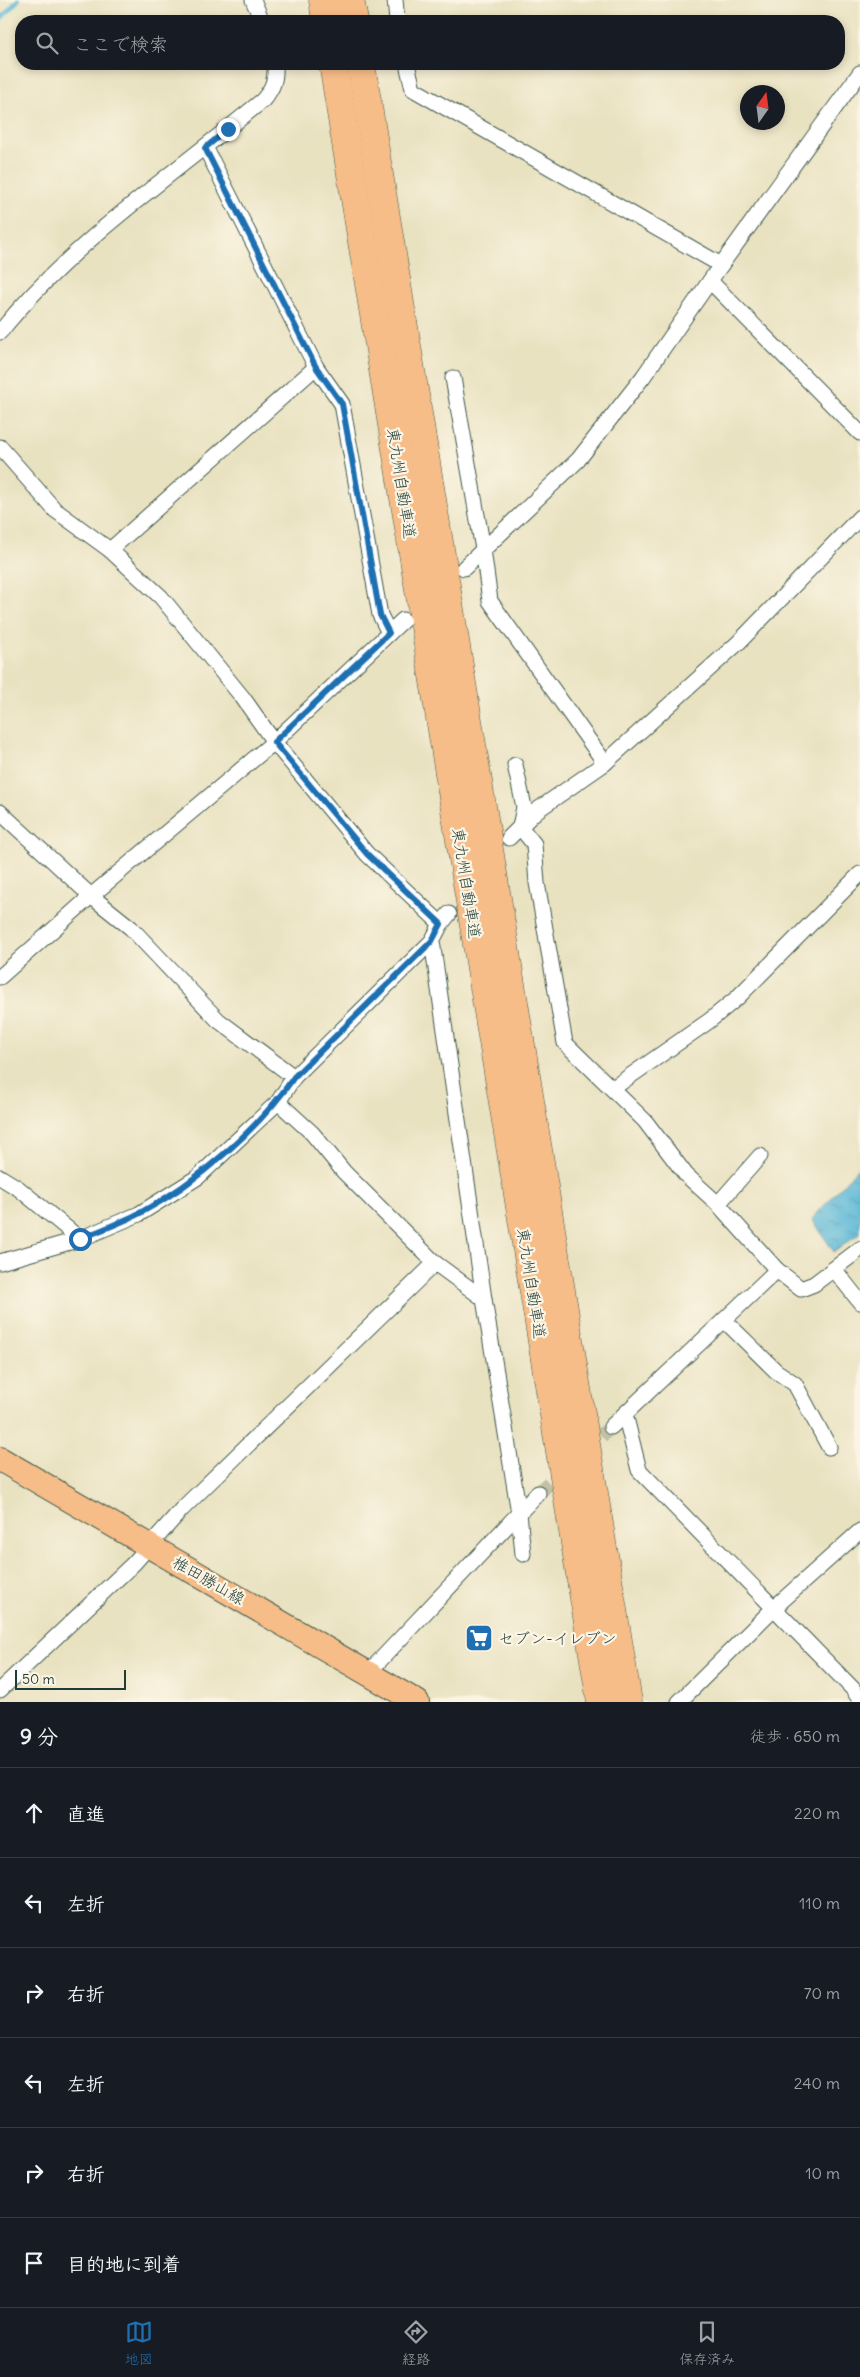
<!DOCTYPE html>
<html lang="ja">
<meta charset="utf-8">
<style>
:root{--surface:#171b24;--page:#20242c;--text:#f1f3f6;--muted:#9ea1a6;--line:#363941;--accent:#1f6fb2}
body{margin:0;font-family:Delius,"Klee One",sans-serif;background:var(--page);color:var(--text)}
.compass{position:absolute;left:740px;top:85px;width:45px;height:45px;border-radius:50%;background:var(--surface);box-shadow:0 2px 8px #0003;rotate:14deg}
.scale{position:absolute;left:15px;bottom:12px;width:111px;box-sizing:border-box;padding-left:5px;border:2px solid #1f3d34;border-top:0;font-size:14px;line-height:18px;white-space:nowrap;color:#1f3d34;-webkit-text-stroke:4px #fcf5e5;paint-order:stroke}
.stop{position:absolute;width:15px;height:15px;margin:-11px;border:4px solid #1f6fb2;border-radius:50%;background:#fff}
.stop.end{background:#1f6fb2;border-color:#fff;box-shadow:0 1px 5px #0008}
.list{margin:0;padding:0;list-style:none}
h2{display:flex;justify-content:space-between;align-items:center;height:65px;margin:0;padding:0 20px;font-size:21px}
h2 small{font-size:16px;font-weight:400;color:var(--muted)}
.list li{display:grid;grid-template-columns:32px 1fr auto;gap:15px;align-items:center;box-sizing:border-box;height:90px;padding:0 20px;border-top:1px solid var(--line)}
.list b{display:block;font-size:19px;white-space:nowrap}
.list em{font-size:16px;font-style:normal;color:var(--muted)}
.icon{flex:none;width:28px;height:28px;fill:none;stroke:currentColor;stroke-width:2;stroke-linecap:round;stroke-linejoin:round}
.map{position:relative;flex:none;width:860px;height:1702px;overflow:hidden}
.search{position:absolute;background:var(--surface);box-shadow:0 2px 8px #0003;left:15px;right:15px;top:15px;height:55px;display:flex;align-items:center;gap:12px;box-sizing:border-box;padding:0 18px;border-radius:20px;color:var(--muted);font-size:19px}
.sheet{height:605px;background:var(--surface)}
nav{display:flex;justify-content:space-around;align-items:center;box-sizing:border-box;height:70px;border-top:1px solid var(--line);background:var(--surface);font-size:14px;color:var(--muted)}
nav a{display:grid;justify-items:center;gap:2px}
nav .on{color:var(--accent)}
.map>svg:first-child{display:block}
.water{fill:url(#water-ripples);stroke:#3c7a86}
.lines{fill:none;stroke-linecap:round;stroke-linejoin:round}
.stream{stroke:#59b7d7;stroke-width:4.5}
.minor-tunnel{stroke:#c1c1a5;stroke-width:15;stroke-dasharray:15 8;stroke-linecap:butt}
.minor-casing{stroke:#3d5649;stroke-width:17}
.primary-casing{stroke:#3d5649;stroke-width:26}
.motorway-casing{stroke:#3d5649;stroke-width:29}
.minor{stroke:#fff;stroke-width:15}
.primary{stroke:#f7bd88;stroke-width:24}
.motorway{stroke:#f7bd88;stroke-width:28}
.route{stroke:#1f6fb2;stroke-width:6}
.labels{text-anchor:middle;stroke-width:4.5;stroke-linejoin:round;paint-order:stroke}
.street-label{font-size:16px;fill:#1f3d34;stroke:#fcf5e5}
.poi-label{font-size:16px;fill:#1f3d34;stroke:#fcf5e5;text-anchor:start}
</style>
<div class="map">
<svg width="860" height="1702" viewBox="0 0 860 1702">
<defs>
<pattern id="water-ripples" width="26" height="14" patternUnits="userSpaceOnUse" patternTransform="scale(1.25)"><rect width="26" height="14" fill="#59b7d7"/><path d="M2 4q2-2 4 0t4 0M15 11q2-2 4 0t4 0" fill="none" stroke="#4996af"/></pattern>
</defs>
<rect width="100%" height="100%" fill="#fcf5e5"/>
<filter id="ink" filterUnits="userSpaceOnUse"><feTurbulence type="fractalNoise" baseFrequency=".02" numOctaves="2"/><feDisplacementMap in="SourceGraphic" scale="10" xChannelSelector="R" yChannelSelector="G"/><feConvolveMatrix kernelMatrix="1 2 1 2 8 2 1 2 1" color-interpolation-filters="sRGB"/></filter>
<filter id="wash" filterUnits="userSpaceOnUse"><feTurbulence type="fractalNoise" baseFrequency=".0096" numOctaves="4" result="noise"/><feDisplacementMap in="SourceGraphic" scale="20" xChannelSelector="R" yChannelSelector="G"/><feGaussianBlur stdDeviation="1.12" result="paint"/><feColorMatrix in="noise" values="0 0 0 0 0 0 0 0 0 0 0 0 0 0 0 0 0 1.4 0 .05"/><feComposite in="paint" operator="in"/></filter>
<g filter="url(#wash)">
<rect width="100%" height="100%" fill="#e9e2c1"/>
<polygon class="water" points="860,1166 860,1233 834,1252 812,1219"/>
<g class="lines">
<polyline class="stream" points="0,20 18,0"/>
</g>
</g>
<g filter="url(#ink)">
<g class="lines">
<g class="minor-tunnel">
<polyline points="584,1451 611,1427"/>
<polyline points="538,1493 565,1469"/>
</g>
<g class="minor-casing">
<g id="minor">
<polyline points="253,0 262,21"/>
<polyline points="395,0 397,21"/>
<polyline points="407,64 413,89 721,265"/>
<polyline points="205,147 316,367 342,404 380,615 389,633"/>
<polyline points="710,281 860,433"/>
<path d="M0,332C74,240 173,175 263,100C273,88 276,80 275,64"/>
<polyline points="453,378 483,549 490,601 605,763"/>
<polyline points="0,447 55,510 110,550 161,597 243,698 274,742 367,854 441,924"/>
<polyline points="110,550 316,367"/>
<polyline points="464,568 578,460 643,377 721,265 860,73"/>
<polyline points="515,765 524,807 520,827 534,844 537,883 565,1043 645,1121 686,1175 718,1204 777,1270"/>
<polyline points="0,812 91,896 131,928 218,1020 294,1077"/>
<polyline points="509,838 536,811 605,763 739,642 860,517"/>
<polyline points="432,941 484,1299 519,1513 523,1554"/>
<polyline points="0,977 91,896 274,742 403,620"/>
<polyline points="613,1088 709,1021 737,998 860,874"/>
<polyline points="278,1102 312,1133 344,1172 435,1263 484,1299"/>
<polyline points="0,1177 18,1188 80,1239"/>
<polyline points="718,1204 760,1156"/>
<polyline points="0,1262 80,1239 139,1214 198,1177 278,1102 294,1077 432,941 441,924 449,914"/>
<polyline points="834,1269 860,1302"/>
<polyline points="724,1320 776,1371 795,1384 829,1447"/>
<polyline points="625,1414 639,1470 853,1689 860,1700"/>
<polyline points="611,1427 777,1270 801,1289 814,1284 860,1249"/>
<polyline points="368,1673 538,1493"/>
<polyline points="0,1690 134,1563 182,1509 435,1263"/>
<polyline points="679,1702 775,1607 860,1531"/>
</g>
</g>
<g class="primary-casing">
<polyline id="primary" points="0,1459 417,1702"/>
</g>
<g class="motorway-casing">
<g id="motorway">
<polyline points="323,0 326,21"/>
<polyline points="350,0 354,21"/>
<polyline points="333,64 601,1702"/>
<polyline points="361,64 628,1702"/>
</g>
</g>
<use href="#minor" class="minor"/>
<use href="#primary" class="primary"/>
<use href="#motorway" class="motorway"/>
</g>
</g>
<g class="lines" filter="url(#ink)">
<path class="route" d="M80,1239C100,1230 121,1223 140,1213C195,1184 259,1129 294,1077L432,941L441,924L367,854L274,742L389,633L380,615L342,404L316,367L205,148L228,129"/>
</g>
<defs>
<g id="supermarket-square" transform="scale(1.4375)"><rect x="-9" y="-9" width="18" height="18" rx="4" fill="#1f6fb2" stroke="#fcf5e5"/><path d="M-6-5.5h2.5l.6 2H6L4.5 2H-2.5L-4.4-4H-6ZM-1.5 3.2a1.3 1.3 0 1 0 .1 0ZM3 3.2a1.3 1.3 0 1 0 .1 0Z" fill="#fff"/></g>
</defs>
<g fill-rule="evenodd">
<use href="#supermarket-square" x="479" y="1638"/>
</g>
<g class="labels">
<g class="street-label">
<text transform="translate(402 483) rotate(81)" y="6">東九州自動車道</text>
<text transform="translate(467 883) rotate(81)" y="6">東九州自動車道</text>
<text transform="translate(532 1283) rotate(81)" y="6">東九州自動車道</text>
<text transform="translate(209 1580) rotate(30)" y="6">椎田勝山線</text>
</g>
<g class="poi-label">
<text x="498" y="1644">セブン-イレブン</text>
</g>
</g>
</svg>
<svg class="compass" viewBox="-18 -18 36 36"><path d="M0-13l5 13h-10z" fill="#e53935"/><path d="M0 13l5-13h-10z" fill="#9ea1a6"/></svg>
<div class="scale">50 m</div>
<div class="stop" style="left:80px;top:1239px"></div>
<div class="stop end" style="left:228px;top:129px"></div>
<div class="search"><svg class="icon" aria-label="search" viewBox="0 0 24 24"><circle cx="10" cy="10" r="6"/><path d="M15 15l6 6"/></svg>ここで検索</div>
</div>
<section class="sheet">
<h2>9 分<small>徒歩 · 650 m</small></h2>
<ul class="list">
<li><svg class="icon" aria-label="ahead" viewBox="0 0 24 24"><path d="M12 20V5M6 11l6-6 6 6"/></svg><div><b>直進</b></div><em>220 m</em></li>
<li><svg class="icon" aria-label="left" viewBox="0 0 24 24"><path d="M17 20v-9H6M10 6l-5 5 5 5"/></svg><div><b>左折</b></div><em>110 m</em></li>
<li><svg class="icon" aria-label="right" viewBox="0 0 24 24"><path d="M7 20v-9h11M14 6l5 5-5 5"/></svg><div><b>右折</b></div><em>70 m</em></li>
<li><svg class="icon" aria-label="left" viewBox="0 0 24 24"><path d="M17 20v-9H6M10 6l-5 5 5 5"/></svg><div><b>左折</b></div><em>240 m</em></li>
<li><svg class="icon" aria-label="right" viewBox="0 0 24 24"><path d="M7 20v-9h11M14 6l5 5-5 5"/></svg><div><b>右折</b></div><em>10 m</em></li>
<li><svg class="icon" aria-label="arrive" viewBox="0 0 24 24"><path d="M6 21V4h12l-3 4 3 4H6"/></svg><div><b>目的地に到着</b></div></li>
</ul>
</section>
<nav>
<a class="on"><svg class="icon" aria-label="map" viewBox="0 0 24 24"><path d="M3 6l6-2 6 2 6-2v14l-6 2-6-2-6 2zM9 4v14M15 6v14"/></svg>地図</a>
<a><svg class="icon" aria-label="directions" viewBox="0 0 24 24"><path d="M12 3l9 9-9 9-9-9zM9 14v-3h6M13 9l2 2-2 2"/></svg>経路</a>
<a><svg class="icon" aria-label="saved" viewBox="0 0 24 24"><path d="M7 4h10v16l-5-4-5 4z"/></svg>保存済み</a>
</nav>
